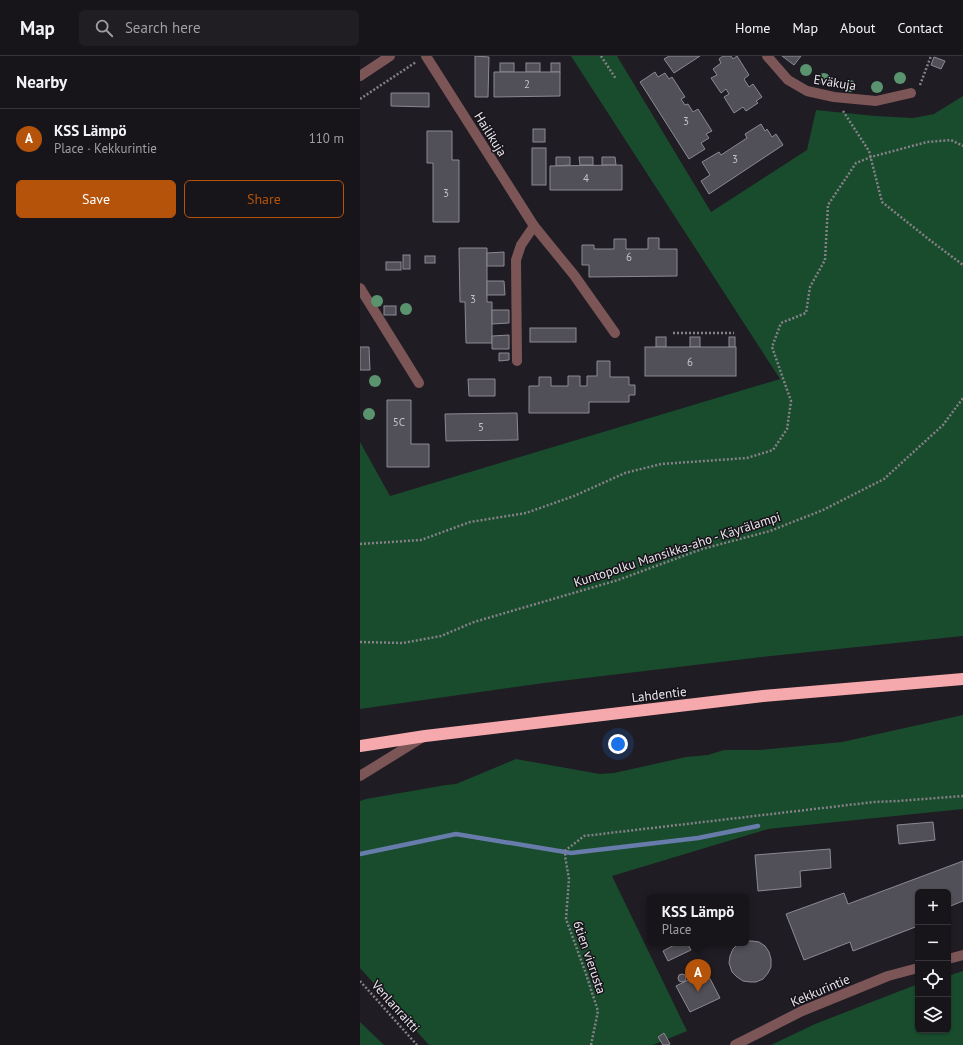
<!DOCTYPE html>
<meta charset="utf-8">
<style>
:root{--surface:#18151a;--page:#211e23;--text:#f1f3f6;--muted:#9f9fa2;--line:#363439;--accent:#b45309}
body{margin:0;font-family:"PT Sans",sans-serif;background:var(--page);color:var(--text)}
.controls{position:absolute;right:12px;bottom:12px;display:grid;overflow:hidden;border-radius:6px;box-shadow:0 1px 3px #0004}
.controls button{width:36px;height:36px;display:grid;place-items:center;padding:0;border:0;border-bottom:1px solid var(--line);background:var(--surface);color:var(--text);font:20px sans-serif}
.you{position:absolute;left:258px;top:688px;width:14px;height:14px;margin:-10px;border:3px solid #fff;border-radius:50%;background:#1a73e8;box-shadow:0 0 0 6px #1a73e833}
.badge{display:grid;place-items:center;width:26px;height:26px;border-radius:50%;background:var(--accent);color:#fff;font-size:13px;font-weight:700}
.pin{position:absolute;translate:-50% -33px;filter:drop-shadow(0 1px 2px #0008)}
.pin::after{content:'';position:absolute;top:21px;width:14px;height:12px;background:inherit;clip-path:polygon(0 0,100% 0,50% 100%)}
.popup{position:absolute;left:287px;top:838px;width:102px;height:52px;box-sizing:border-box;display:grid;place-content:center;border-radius:6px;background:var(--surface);filter:drop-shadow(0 1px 3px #0005);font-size:13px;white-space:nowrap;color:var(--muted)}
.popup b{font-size:15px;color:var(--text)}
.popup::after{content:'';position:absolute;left:50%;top:100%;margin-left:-8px;border:8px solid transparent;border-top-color:var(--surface)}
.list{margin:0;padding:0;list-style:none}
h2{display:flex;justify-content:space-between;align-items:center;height:52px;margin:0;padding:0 16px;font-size:17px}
h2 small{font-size:13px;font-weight:400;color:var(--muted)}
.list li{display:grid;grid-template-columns:26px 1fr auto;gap:12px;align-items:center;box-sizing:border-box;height:60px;padding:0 16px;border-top:1px solid var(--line)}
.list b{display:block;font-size:15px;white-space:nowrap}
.list p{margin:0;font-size:13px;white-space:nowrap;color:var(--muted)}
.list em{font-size:13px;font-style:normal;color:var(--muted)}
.actions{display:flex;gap:8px;padding:12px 16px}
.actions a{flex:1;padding:9px 0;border:1px solid var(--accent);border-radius:6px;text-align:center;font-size:14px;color:var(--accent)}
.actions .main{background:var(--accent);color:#fff}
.icon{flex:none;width:22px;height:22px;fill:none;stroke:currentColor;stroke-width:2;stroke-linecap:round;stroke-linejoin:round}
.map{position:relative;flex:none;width:603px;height:989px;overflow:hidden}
header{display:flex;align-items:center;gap:24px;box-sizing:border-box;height:56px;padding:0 20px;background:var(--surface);border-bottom:1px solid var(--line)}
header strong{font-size:19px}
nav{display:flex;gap:22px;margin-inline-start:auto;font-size:14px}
.search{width:280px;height:36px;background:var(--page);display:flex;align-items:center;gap:10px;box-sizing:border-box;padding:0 14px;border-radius:6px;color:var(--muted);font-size:15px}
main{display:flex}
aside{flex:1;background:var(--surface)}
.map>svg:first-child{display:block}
.green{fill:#194b2d}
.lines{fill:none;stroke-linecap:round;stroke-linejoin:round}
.stream{stroke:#677cab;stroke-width:4.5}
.building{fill:#514f57;stroke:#8c8993}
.path{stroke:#858187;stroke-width:2.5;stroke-dasharray:2 2;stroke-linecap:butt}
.minor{stroke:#7c5557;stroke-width:10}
.highway{stroke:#f6a9ac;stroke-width:12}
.tree{fill:#59946f}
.labels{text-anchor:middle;stroke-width:3;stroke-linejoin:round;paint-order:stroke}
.number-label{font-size:11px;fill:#c3c0c6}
.street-label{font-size:13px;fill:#e9e6eb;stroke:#17131a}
</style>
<header>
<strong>Map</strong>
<div class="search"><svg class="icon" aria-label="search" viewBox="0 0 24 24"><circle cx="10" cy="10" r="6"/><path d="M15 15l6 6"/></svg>Search here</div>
<nav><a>Home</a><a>Map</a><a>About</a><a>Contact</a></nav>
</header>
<main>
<aside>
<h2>Nearby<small></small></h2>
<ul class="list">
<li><span class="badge">A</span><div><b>KSS Lämpö</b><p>Place · Kekkurintie</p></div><em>110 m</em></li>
</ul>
<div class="actions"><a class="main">Save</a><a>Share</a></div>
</aside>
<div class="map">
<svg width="603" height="989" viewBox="0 0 603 989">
<rect width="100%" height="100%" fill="#201c23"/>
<g class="green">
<polygon points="211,0 257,0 351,156 447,94 456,54 515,60 553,62 574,58 603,40 603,580 411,600 184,627 0,653 0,386 30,440 420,323"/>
<polygon points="603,659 603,753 408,773 252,820 327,975 293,989 69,989 0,912 0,745 6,743 86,729 96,728 156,703 240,718 254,717 326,701 348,699 364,694 400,694 482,686"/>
<polygon points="603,915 603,989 411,989 455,968 558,928 558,974 588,974 588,920"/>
<polygon points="0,966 24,989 0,989"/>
</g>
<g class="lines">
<polyline class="stream" points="0,798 96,778 211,797 338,782 398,770"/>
</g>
<g class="building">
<polygon points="115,0 129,1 128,41 115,41"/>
<polygon points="309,0 340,0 314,17 304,3"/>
<polygon points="363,0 371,0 373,3 377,0 389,19 384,23 389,31 393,28 402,41 396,45 398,47 386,55 383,51 374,57 364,41 369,38 366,33 361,37 351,22 357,19 353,13 361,7 359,3"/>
<polygon points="422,0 441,0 434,9"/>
<polygon points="574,1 585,5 581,13 571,9"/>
<rect x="140" y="7" width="14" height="9"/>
<rect x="166" y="7" width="14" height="9"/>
<rect x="191" y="7" width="9" height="9"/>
<polygon points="134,16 200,16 200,40 134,41"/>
<polygon points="295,16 298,21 305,17 309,23 312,21 325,41 321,43 325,49 328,48 333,56 338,53 352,75 346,78 349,82 341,87 345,93 329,103 280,26"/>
<polygon points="31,37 69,37 69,51 31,50"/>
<polygon points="401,68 405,75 407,73 412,81 416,78 423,89 349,138 341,125 350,119 342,106 359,96 361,99 387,82 385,78"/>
<rect x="173" y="73" width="12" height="13"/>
<polygon points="67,75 92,75 92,104 99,104 99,166 73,166 73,107 67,107"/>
<rect x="172" y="92" width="14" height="37"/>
<polygon points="196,101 210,101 210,109 196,110"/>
<polygon points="219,101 233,101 233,109 220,109"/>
<polygon points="242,101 255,101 256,109 242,109"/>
<polygon points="262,109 262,134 190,134 190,110"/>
<polygon points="288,182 299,182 299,193 317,193 317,220 229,221 229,209 222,209 222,189 234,189 234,193 254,193 254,183 266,183 266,193 288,193"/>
<polygon points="99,192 127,192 127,246 132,246 132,287 106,287 105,246 100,246"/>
<polygon points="144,196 144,210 127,210 127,197"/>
<rect x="43" y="199" width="7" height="14"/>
<rect x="65" y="200" width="10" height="7"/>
<rect x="26" y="206" width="15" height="8"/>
<polygon points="127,225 144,225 145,239 127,239"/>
<rect x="24" y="250" width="12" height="9"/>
<polygon points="132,254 149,254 149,267 132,268"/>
<rect x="170" y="272" width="46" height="14"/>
<polygon points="149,279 149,293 132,293 132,280"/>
<rect x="296" y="281" width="10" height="10"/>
<rect x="330" y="281" width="10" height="10"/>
<rect x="369" y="281" width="6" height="10"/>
<polygon points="0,291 9,291 10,314 0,314"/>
<rect x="285" y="291" width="91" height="29"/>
<polygon points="139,297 149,297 149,304 139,305"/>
<polygon points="237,305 250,305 250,321 269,321 269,329 275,329 275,339 269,339 269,346 229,346 229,357 169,357 169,330 179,330 179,321 191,321 191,330 208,330 208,320 220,320 220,330 227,330 227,320 237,320"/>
<polygon points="108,323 135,323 135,340 109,340"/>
<polygon points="27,344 51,344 51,388 69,388 69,411 27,411"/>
<polygon points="157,357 158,384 86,385 85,358"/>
<polygon points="573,766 575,784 539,788 537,769"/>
<polygon points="470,793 471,812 440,815 441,831 398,835 395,799"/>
<polygon points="603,805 603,845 588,851 588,836 558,836 558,870 493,895 490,886 444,904 426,858 484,837 488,848"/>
<polygon points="386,885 392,885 399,886 405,890 409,896 411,903 411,911 408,917 403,923 396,926 390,926 383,925 377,921 372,916 369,907 370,900 373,893 378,888 381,887 386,887"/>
<polygon points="318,887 327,887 331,894 308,905 303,895"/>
<polygon points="346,915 360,942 330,956 316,930"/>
<circle cx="322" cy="922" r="4"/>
<polygon points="304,977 310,988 308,989 303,989 298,981"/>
</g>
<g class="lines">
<g class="path">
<polyline points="241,0 256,23"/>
<polyline points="560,29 571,0"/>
<polyline points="0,43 56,6"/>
<polyline points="483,55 509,95 522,146 571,185 603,209"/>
<polyline points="313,277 374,277"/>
<polyline points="0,488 61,484 110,466 166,457 214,440 265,417 301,408 387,402 413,394 427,373 431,345 412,291 421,267 446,257 450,231 465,204 468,149 496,107 511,101 567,86 591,84 603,90"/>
<polyline points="0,586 43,587 81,580 114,566 258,524 342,493 410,475 463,454 524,423 583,369 603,342"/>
<polyline points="0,925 57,989"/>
<polyline points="231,989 238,955 225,915 206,863 209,823 205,800 206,794 224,780 514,746 538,745 603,740"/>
</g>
<g class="minor">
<polyline points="66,0 174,170 214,219 255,277"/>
<polyline points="407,0 428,24 447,35 474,41 516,45 551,37"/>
<polyline points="0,20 30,0"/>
<polyline points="0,232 59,327"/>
<polyline points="157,305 156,204 161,189 174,170"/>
<polyline points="0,720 63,681"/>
<polyline points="588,903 603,899"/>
<polyline points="375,989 442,955 528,920 558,912"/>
</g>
<polyline class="highway" points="0,690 65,680 403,640 603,623"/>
</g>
<g class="tree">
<circle cx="446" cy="14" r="6"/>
<circle cx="540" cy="22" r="6"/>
<circle cx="464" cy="23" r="6"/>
<circle cx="490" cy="30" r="6"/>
<circle cx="517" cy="31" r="6"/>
<circle cx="17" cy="245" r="6"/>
<circle cx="46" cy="253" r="6"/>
<circle cx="15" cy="325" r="6"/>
<circle cx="9" cy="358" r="6"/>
</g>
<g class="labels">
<g class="number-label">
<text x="167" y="32">2</text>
<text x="326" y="69">3</text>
<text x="375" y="107">3</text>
<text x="226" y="126">4</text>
<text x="86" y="141">3</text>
<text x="269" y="205">6</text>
<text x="113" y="247">3</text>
<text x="330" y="310">6</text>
<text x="39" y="370">5C</text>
<text x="121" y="375">5</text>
</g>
<g class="street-label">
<text transform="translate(475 26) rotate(9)" y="5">Eväkuja</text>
<text transform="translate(131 78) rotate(58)" y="5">Hailikuja</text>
<text transform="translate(317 493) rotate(-18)" y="5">Kuntopolku Mansikka-aho - Käyrälampi</text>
<text transform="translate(299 638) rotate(-7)" y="5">Lahdentie</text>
<text transform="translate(230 901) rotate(71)" y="5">6tien vierusta</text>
<text transform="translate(460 934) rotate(-23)" y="5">Kekkurintie</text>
<text transform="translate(36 950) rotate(48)" y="5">Venlanraitti</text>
</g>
</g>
</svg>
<div class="controls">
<button>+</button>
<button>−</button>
<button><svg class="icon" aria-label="locate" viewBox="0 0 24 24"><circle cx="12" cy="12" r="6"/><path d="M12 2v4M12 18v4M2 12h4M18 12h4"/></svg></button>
<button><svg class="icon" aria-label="layers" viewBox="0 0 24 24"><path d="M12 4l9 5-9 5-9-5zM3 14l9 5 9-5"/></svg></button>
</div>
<div class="you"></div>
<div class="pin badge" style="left:338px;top:936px">A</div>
<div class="popup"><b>KSS Lämpö</b>Place</div>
</div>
</main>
